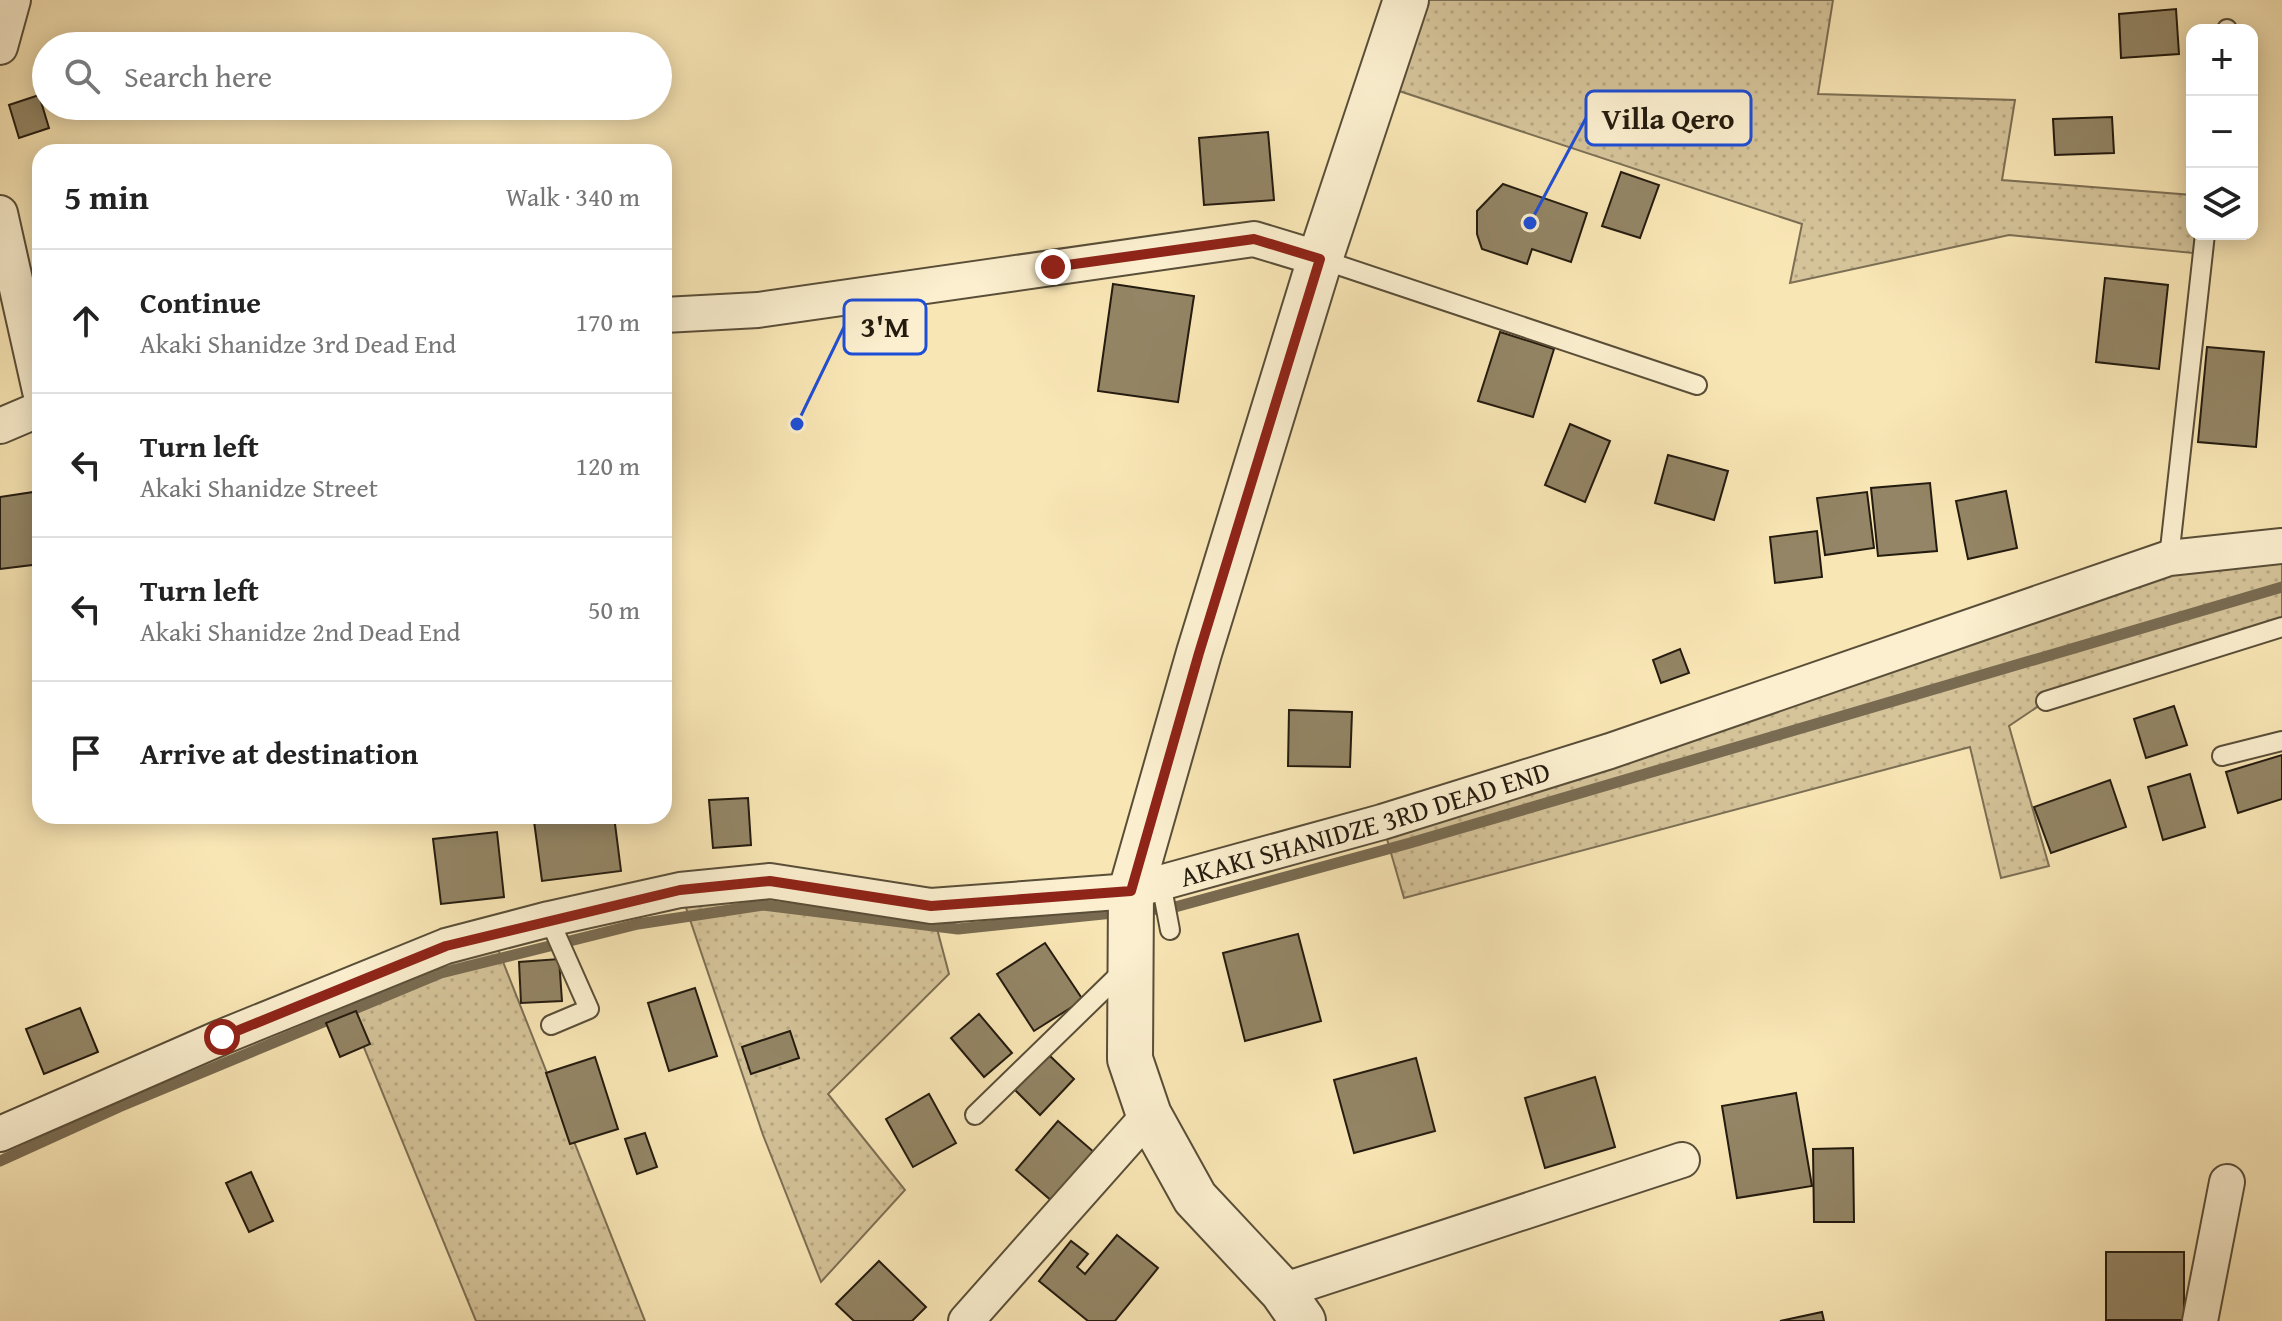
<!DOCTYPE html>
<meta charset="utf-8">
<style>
:root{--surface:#fff;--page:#f6f6f6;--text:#222;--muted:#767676;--line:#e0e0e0}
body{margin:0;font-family:"Gentium Book Plus",serif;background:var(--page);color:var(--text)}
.controls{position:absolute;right:24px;top:24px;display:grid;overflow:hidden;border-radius:16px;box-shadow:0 4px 20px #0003}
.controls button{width:72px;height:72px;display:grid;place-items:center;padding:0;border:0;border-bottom:2px solid var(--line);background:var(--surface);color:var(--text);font:40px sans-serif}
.stop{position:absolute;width:24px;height:24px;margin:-18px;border:6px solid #8f2418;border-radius:50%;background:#fff}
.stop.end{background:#8f2418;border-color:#fff;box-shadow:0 2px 8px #0008}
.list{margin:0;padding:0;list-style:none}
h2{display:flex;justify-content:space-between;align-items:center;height:104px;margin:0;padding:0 32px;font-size:34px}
h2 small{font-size:26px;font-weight:400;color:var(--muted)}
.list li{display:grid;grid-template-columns:52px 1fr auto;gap:24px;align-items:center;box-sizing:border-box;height:144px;padding:0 32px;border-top:2px solid var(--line)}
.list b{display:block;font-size:30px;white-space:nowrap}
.list p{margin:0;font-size:26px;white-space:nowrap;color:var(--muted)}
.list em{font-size:26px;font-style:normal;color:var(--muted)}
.icon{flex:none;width:44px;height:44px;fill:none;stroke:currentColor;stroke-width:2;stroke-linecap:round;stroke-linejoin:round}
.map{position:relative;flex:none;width:2282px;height:1321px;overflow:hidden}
.search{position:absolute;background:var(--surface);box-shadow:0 4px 20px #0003;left:32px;top:32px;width:640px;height:88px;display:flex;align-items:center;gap:20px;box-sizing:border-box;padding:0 28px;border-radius:44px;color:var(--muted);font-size:30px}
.panel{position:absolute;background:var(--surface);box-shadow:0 4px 20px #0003;left:32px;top:144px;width:640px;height:680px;border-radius:24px}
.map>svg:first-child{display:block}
.grass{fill:url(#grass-dots);stroke:#7c6f54;stroke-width:2}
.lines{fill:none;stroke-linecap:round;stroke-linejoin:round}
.stream{stroke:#796b51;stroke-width:11}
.building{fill:#938565;stroke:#241b0f;stroke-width:2}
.service-casing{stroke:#594e38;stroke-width:22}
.minor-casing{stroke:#594e38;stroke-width:38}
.tertiary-casing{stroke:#594e38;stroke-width:48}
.service{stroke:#fbefcf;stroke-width:18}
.minor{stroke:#fbefcf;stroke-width:34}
.tertiary{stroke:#fbefcf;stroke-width:44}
.route{stroke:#8f2418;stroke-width:10}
.labels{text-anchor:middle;stroke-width:7;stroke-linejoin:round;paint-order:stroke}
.street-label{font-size:28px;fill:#241b0f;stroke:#fbefcf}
.leader{fill:none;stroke:#1d4ed8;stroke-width:3}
.callout-dot{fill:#1d4ed8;stroke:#fbefcf;stroke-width:3}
.callout{fill:#fbefcf;stroke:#1d4ed8;stroke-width:3}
.callout-label{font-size:30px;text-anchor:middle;font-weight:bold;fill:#241b0f}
</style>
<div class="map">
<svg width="2282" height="1321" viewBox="0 0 2282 1321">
<defs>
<pattern id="grass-dots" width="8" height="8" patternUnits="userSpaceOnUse" patternTransform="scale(2)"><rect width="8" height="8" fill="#d5c399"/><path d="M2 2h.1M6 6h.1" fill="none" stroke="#b7a783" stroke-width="1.8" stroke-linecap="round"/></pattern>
</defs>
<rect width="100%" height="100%" fill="#f9e6b5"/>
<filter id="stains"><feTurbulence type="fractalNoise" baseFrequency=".0025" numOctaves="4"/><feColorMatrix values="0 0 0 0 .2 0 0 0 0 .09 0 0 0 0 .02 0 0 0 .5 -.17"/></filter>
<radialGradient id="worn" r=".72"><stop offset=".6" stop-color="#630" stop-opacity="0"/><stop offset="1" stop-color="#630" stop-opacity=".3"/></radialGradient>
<g class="grass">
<polygon points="1406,0 1833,0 1818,94 2015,100 2002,180 2192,195 2192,234 2205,234 2203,254 2009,235 1790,283 1802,224 1378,84"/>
<polygon points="2282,546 2282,627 2046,701 2009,726 2049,866 2001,878 1970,747 1404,898 1382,822 2169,558"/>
<polygon points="680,890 931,906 949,974 828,1094 905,1190 821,1282 763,1135"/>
<polygon points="492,934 645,1321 476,1321 340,989"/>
</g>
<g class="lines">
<g class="stream">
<polyline points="1140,911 1175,907 1410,843 2282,587"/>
<polyline points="0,1161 119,1107 441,973 638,924 763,905 958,929 1123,912"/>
</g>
</g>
<g class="building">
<polygon points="2176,9 2179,54 2121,58 2119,14"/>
<polygon points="39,95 49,128 19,138 9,105"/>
<polygon points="2112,117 2114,153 2055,155 2053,119"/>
<polygon points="1268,132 1274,200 1204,205 1199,138"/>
<polygon points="1621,172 1659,185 1640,238 1602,226"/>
<polygon points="1503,184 1587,213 1571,262 1532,249 1527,264 1482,249 1477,234 1477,211"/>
<polygon points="2105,278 2168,285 2159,369 2096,362"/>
<polygon points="1113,284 1194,296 1178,402 1098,391"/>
<polygon points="1500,332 1554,349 1533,417 1478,401"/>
<polygon points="2207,347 2264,352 2256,447 2198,442"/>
<polygon points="1570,424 1610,441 1585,502 1545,485"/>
<polygon points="1668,455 1728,471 1714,520 1655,503"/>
<polygon points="1930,483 1937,551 1878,556 1871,488"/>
<polygon points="40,491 40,564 0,569 0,497"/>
<polygon points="2006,491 2017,548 1968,559 1956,501"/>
<polygon points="1867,492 1874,548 1825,555 1817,498"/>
<polygon points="1817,531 1822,577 1775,583 1770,537"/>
<polygon points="1680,649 1689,673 1661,683 1653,660"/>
<polygon points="2174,706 2187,745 2146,758 2134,719"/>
<polygon points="1289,710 1352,712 1350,767 1288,766"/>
<polygon points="2282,755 2282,799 2238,813 2226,772"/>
<polygon points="2190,774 2205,827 2163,840 2148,787"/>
<polygon points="2110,780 2126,827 2051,853 2034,807"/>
<polygon points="748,798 751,845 713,848 709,800"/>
<polygon points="574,816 614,816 621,871 542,881 534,821"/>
<polygon points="497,832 504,897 441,904 433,839"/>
<polygon points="1298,934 1321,1021 1245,1041 1223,953"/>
<polygon points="1045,943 1083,1000 1034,1031 997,974"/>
<polygon points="559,959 562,1001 521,1003 519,962"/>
<polygon points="695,988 717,1056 669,1071 648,1003"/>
<polygon points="80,1008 98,1052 44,1074 26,1029"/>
<polygon points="356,1011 370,1044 340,1057 326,1023"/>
<polygon points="979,1014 1012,1053 984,1077 951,1038"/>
<polygon points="790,1031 799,1058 751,1074 742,1047"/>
<polygon points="1049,1055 1074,1079 1040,1115 1015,1090"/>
<polygon points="595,1057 618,1129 570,1144 546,1073"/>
<polygon points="1416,1058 1435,1131 1354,1153 1334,1080"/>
<polygon points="1595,1077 1615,1147 1545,1168 1525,1098"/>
<polygon points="1796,1093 1812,1186 1737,1198 1722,1106"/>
<polygon points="929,1094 956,1143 913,1167 886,1119"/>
<polygon points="1058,1121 1095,1153 1053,1202 1016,1170"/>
<polygon points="645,1133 657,1167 637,1174 625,1139"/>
<polygon points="1853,1148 1854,1222 1814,1222 1813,1149"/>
<polygon points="251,1172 273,1221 249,1232 226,1183"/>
<polygon points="1117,1235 1158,1268 1115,1321 1088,1321 1039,1281 1071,1241 1088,1254 1077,1267 1085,1274"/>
<rect x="2106" y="1252" width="78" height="68"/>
<polygon points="879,1261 926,1307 912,1321 854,1321 836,1304"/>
<polygon points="1822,1312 1824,1321 1780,1321"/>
</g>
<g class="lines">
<g class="service-casing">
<g id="service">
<polyline points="2227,30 2227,29"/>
<polyline points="1320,259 1697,385"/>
<polyline points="2169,558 2205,234"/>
<polyline points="2046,701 2282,627"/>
<polyline points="2222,756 2282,741"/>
<polyline points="1161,883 1170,930"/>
<polyline points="549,919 589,1009 551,1025"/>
<polyline points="975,1115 1125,969"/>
</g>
</g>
<g class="minor-casing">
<g id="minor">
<polyline points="0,47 13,0"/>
<polyline points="0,213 40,391"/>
<polyline points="664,315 758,310 1254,239 1320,259"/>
<polyline points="0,426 40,409"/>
<path id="s1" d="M0,1134L222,1037L446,946L549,919L680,890L770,881L931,906L1131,891L1382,822L1610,751L2169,558L2282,546"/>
<polyline points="1282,1291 1682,1160"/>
<polyline points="966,1321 1149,1115"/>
<polyline points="2200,1321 2227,1182"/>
</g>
</g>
<g class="tertiary-casing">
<polyline id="tertiary" points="1303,1321 1282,1291 1195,1198 1149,1115 1130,1059 1131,891 1199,653 1320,259 1406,0"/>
</g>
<use href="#service" class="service"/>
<use href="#minor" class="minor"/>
<use href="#tertiary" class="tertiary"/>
</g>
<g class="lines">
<polyline class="route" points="222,1037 446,946 680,890 770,881 931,906 1131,891 1199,653 1320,259 1254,239 1053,267"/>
</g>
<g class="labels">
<g class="street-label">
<text dy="10" stroke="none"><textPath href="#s1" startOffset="1422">AKAKI SHANIDZE 3RD DEAD END</textPath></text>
</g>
</g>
<path class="leader" d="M1530 223L1586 118M797 424L844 327"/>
<g class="callout-dot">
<circle cx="1530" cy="223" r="8"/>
<circle cx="797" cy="424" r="8"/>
</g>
<g class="callout">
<rect x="1586" y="91" width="165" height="54" rx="8"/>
<rect x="844" y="300" width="82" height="54" rx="8"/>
</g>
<g class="callout-label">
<text x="1668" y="129">Villa Qero</text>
<text x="885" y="337">3'M</text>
</g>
<rect width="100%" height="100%" filter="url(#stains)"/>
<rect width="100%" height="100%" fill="url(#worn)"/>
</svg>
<div class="controls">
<button>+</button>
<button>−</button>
<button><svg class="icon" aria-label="layers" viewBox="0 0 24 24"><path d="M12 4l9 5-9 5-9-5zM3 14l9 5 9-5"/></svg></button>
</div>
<div class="stop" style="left:222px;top:1037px"></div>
<div class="stop end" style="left:1053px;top:267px"></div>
<div class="search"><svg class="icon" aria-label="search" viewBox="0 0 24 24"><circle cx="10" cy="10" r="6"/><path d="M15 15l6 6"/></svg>Search here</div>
<section class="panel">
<h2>5 min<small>Walk · 340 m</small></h2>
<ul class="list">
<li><svg class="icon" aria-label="ahead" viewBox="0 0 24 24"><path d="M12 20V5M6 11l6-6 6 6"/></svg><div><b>Continue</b><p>Akaki Shanidze 3rd Dead End</p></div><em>170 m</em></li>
<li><svg class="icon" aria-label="left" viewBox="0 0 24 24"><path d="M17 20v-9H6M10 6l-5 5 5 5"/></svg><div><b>Turn left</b><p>Akaki Shanidze Street</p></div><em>120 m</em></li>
<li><svg class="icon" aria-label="left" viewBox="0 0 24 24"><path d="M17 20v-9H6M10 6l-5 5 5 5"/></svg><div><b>Turn left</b><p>Akaki Shanidze 2nd Dead End</p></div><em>50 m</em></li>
<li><svg class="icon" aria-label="arrive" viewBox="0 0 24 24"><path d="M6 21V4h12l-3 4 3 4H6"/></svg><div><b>Arrive at destination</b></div></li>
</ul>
</section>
</div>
